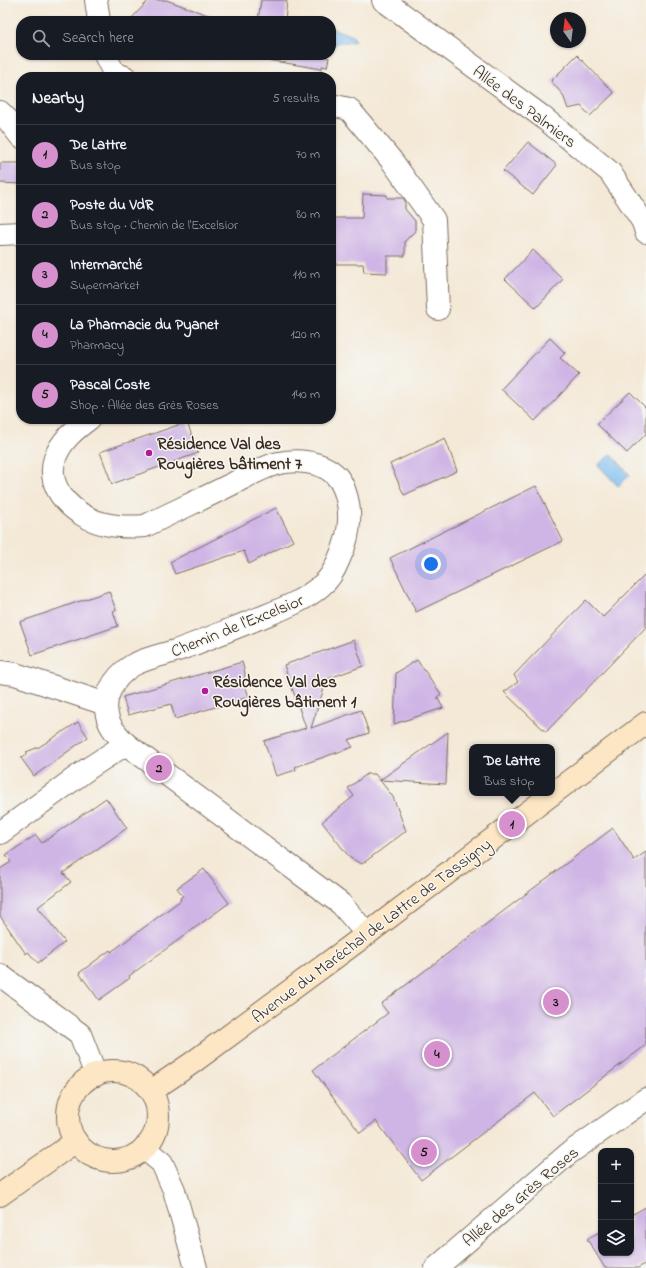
<!DOCTYPE html>
<meta charset="utf-8">
<style>
:root{--surface:#171b24;--page:#20242c;--text:#f1f3f6;--muted:#9ea1a6;--line:#363941;--accent:#d690ce}
body{margin:0;font-family:"Indie Flower",sans-serif;background:var(--page);color:var(--text)}
.controls{position:absolute;right:12px;bottom:12px;display:grid;overflow:hidden;border-radius:8px;box-shadow:0 1px 3px #0004}
.controls button{width:36px;height:36px;display:grid;place-items:center;padding:0;border:0;border-bottom:1px solid var(--line);background:var(--surface);color:var(--text);font:20px sans-serif}
.compass{position:absolute;left:550px;top:12px;width:36px;height:36px;border-radius:50%;background:var(--surface);box-shadow:0 1px 3px #0004;rotate:346deg}
.you{position:absolute;left:431px;top:564px;width:14px;height:14px;margin:-10px;border:3px solid #fff;border-radius:50%;background:#1a73e8;box-shadow:0 0 0 6px #1a73e833}
.badge{display:grid;place-items:center;width:26px;height:26px;border-radius:50%;background:var(--accent);color:#111;font-size:13px;font-weight:700}
.pin{position:absolute;translate:-50% -50%;border:2px solid #fff;box-shadow:0 1px 4px #0006}
.popup{position:absolute;left:469px;top:744px;width:86px;height:52px;box-sizing:border-box;display:grid;place-content:center;border-radius:8px;background:var(--surface);filter:drop-shadow(0 1px 3px #0005);font-size:13px;white-space:nowrap;color:var(--muted)}
.popup b{font-size:15px;color:var(--text)}
.popup::after{content:'';position:absolute;left:50%;top:100%;margin-left:-8px;border:8px solid transparent;border-top-color:var(--surface)}
.list{margin:0;padding:0;list-style:none}
h2{display:flex;justify-content:space-between;align-items:center;height:52px;margin:0;padding:0 16px;font-size:17px}
h2 small{font-size:13px;font-weight:400;color:var(--muted)}
.list li{display:grid;grid-template-columns:26px 1fr auto;gap:12px;align-items:center;box-sizing:border-box;height:60px;padding:0 16px;border-top:1px solid var(--line)}
.list b{display:block;font-size:15px;white-space:nowrap}
.list p{margin:0;font-size:13px;white-space:nowrap;color:var(--muted)}
.list em{font-size:13px;font-style:normal;color:var(--muted)}
.icon{flex:none;width:22px;height:22px;fill:none;stroke:currentColor;stroke-width:2;stroke-linecap:round;stroke-linejoin:round}
.map{position:relative;flex:none;width:646px;height:1268px;overflow:hidden}
.search{position:absolute;background:var(--surface);box-shadow:0 1px 3px #0004;left:16px;top:16px;width:320px;height:44px;display:flex;align-items:center;gap:10px;box-sizing:border-box;padding:0 14px;border-radius:16px;color:var(--muted);font-size:15px}
.panel{position:absolute;background:var(--surface);box-shadow:0 1px 3px #0004;left:16px;top:72px;width:320px;height:352px;border-radius:16px}
.map>svg:first-child{display:block}
.water{fill:#7bbdf0;stroke:#5b7487}
.building{fill:#cfb5e5}
.lines{fill:none;stroke-linecap:round;stroke-linejoin:round}
.street-casing{stroke:#7c6d5f;stroke-width:24}
.secondary-casing{stroke:#7c6d5f;stroke-width:24}
.street{stroke:#fff;stroke-width:22}
.secondary{stroke:#fce6c4;stroke-width:22}
.poi-dot{fill:#b5179e;stroke:#f6f6f2;stroke-width:1.5}
.labels{text-anchor:middle;stroke-width:3;stroke-linejoin:round;paint-order:stroke}
.street-label{font-size:17px;fill:#3b2a1e;stroke:#f6f6f2}
.poi-label{font-size:17px;font-weight:bold;fill:#3b2a1e;stroke:#f6f6f2;text-anchor:start}
</style>
<div class="map">
<svg width="646" height="1268" viewBox="0 0 646 1268">
<rect width="100%" height="100%" fill="#f6f6f2"/>
<filter id="ink" filterUnits="userSpaceOnUse"><feTurbulence type="fractalNoise" baseFrequency=".025" numOctaves="2"/><feDisplacementMap in="SourceGraphic" scale="8" xChannelSelector="R" yChannelSelector="G"/><feConvolveMatrix kernelMatrix="1 2 1 2 8 2 1 2 1" color-interpolation-filters="sRGB"/></filter>
<filter id="wash" filterUnits="userSpaceOnUse"><feTurbulence type="fractalNoise" baseFrequency=".012" numOctaves="4" result="noise"/><feDisplacementMap in="SourceGraphic" scale="16" xChannelSelector="R" yChannelSelector="G"/><feGaussianBlur stdDeviation="0.9" result="paint"/><feColorMatrix in="noise" values="0 0 0 0 0 0 0 0 0 0 0 0 0 0 0 0 0 1.4 0 .05"/><feComposite in="paint" operator="in"/></filter>
<g filter="url(#wash)">
<rect width="100%" height="100%" fill="#f4e9d7"/>
<g class="water">
<path d="M331,28L353,36L355,41C344,45 339,37 331,49Z"/>
<polygon points="611,454 630,475 618,486 598,465"/>
</g>
<g id="blocks">
<g class="building">
<polygon points="149,0 166,0 216,18 216,21 129,21"/>
<polygon points="261,0 287,0 285,21 258,21"/>
<polygon points="253,55 320,55 329,58 327,67 322,66 322,69 267,60 267,58"/>
<polygon points="577,55 614,93 590,116 581,106 568,109 563,95 551,81"/>
<polygon points="528,142 557,165 533,195 503,171"/>
<polygon points="0,163 21,163 21,184 0,183"/>
<polygon points="363,194 387,195 387,198 403,198 405,201 405,209 415,221 415,231 405,241 405,256 387,256 387,273 364,272 363,264 333,264 333,218 362,218"/>
<polygon points="533,250 563,279 536,308 505,279"/>
<polygon points="550,338 565,353 560,358 579,375 535,421 501,389"/>
<polygon points="630,392 646,408 646,434 627,453 597,424"/>
<polygon points="187,422 198,453 112,484 100,452"/>
<polygon points="445,438 457,471 404,495 390,464"/>
<polygon points="536,486 563,541 416,612 390,558"/>
<polygon points="276,508 293,541 249,564 244,551 175,574 170,562"/>
<polygon points="646,574 646,627 546,732 504,692 518,682 514,675 586,600 603,617"/>
<polygon points="109,591 116,610 113,611 118,626 32,655 20,622"/>
<polygon points="354,640 363,666 327,679 311,728 361,710 369,733 348,740 353,747 295,767 296,770 276,776 264,741 306,728 284,665"/>
<polygon points="417,660 441,694 437,697 443,708 394,724 396,673"/>
<polygon points="242,662 245,673 244,682 249,697 175,719 171,704 128,715 123,697"/>
<polygon points="78,722 88,737 34,776 21,758 28,754 26,752 39,747"/>
<polygon points="448,732 446,784 380,780"/>
<polygon points="367,774 375,774 393,797 406,831 362,864 350,858 322,822 354,796 348,788"/>
<polygon points="106,798 127,828 63,873 71,882 38,907 65,942 38,963 28,952 26,954 0,916 0,869 11,862 6,855 36,835 42,843"/>
<polygon points="613,828 634,860 646,852 646,1045 553,1116 535,1093 421,1180 376,1121 360,1133 313,1070 388,1013 381,1004"/>
<polygon points="204,869 229,903 129,976 130,978 99,1000 79,973 110,950 111,952 181,900 180,898 183,896 177,888"/>
<polygon points="646,1207 646,1263 638,1268 605,1268 587,1239 601,1231 601,1253 631,1253 631,1215"/>
</g>
</g>
</g>
<g filter="url(#ink)">
<use href="#blocks" fill-opacity="0" stroke="#7c6d5f" stroke-width="1"/>
<g class="lines">
<g class="street-casing">
<g id="street">
<polyline points="96,0 99,21"/>
<polyline points="383,0 540,115 610,172 643,222 646,232"/>
<polyline points="105,55 114,73 125,77"/>
<polyline points="331,105 349,109 392,161 434,220 438,309"/>
<polyline points="0,112 7,119 21,137"/>
<polyline points="0,234 21,233"/>
<path d="M89,419C74,430 61,441 55,458C44,490 77,518 105,524C118,527 131,527 145,526C173,512 202,499 230,485C246,477 262,467 279,463C303,458 335,463 344,489C353,513 350,536 339,559C335,569 330,579 322,585C302,603 276,611 252,621C226,631 201,642 175,651C161,655 146,658 133,665C113,677 99,701 110,724C114,732 120,738 126,744L341,904L367,934"/>
<polyline points="0,672 15,674 106,704"/>
<polyline points="0,833 89,768 126,744"/>
<polyline points="0,975 80,1034 96,1075"/>
<polyline points="144,1148 162,1163 174,1190 196,1268"/>
<polyline points="436,1268 568,1154 646,1099"/>
</g>
</g>
<g class="secondary-casing">
<g id="secondary">
<circle cx="113" cy="1116" r="45"/>
<polyline points="151,1091 192,1063 367,934 646,723"/>
<polyline points="0,1195 76,1141"/>
</g>
</g>
<use href="#street" class="street"/>
<use href="#secondary" class="secondary"/>
</g>
</g>
<g class="poi-dot">
<circle cx="149" cy="453" r="4"/>
<circle cx="205" cy="691" r="4"/>
</g>
<g class="labels">
<g class="street-label">
<text transform="translate(525 106) rotate(37)" y="6">Allée des Palmiers</text>
<text transform="translate(237 625) rotate(-22)" y="6">Chemin de l'Excelsior</text>
<text transform="translate(371 930) rotate(-37)" y="6">Avenue du Maréchal de Lattre de Tassigny</text>
<text transform="translate(520 1196) rotate(-40)" y="6">Allée des Grès Roses</text>
</g>
<g class="poi-label">
<text x="157" y="449">Résidence Val des<tspan x="157" dy="20">Rougières bâtiment 7</tspan></text>
<text x="213" y="687">Résidence Val des<tspan x="213" dy="20">Rougières bâtiment 1</tspan></text>
</g>
</g>
</svg>
<div class="controls">
<button>+</button>
<button>−</button>
<button><svg class="icon" aria-label="layers" viewBox="0 0 24 24"><path d="M12 4l9 5-9 5-9-5zM3 14l9 5 9-5"/></svg></button>
</div>
<svg class="compass" viewBox="-18 -18 36 36"><path d="M0-13l5 13h-10z" fill="#e53935"/><path d="M0 13l5-13h-10z" fill="#9ea1a6"/></svg>
<div class="you"></div>
<div class="pin badge" style="left:512px;top:824px">1</div>
<div class="popup"><b>De Lattre</b>Bus stop</div>
<div class="pin badge" style="left:159px;top:768px">2</div>
<div class="pin badge" style="left:556px;top:1002px">3</div>
<div class="pin badge" style="left:437px;top:1054px">4</div>
<div class="pin badge" style="left:424px;top:1152px">5</div>
<div class="search"><svg class="icon" aria-label="search" viewBox="0 0 24 24"><circle cx="10" cy="10" r="6"/><path d="M15 15l6 6"/></svg>Search here</div>
<section class="panel">
<h2>Nearby<small>5 results</small></h2>
<ul class="list">
<li><span class="badge">1</span><div><b>De Lattre</b><p>Bus stop</p></div><em>70 m</em></li>
<li><span class="badge">2</span><div><b>Poste du VdR</b><p>Bus stop · Chemin de l'Excelsior</p></div><em>80 m</em></li>
<li><span class="badge">3</span><div><b>Intermarché</b><p>Supermarket</p></div><em>110 m</em></li>
<li><span class="badge">4</span><div><b>La Pharmacie du Pyanet</b><p>Pharmacy</p></div><em>120 m</em></li>
<li><span class="badge">5</span><div><b>Pascal Coste</b><p>Shop · Allée des Grès Roses</p></div><em>140 m</em></li>
</ul>
</section>
</div>
